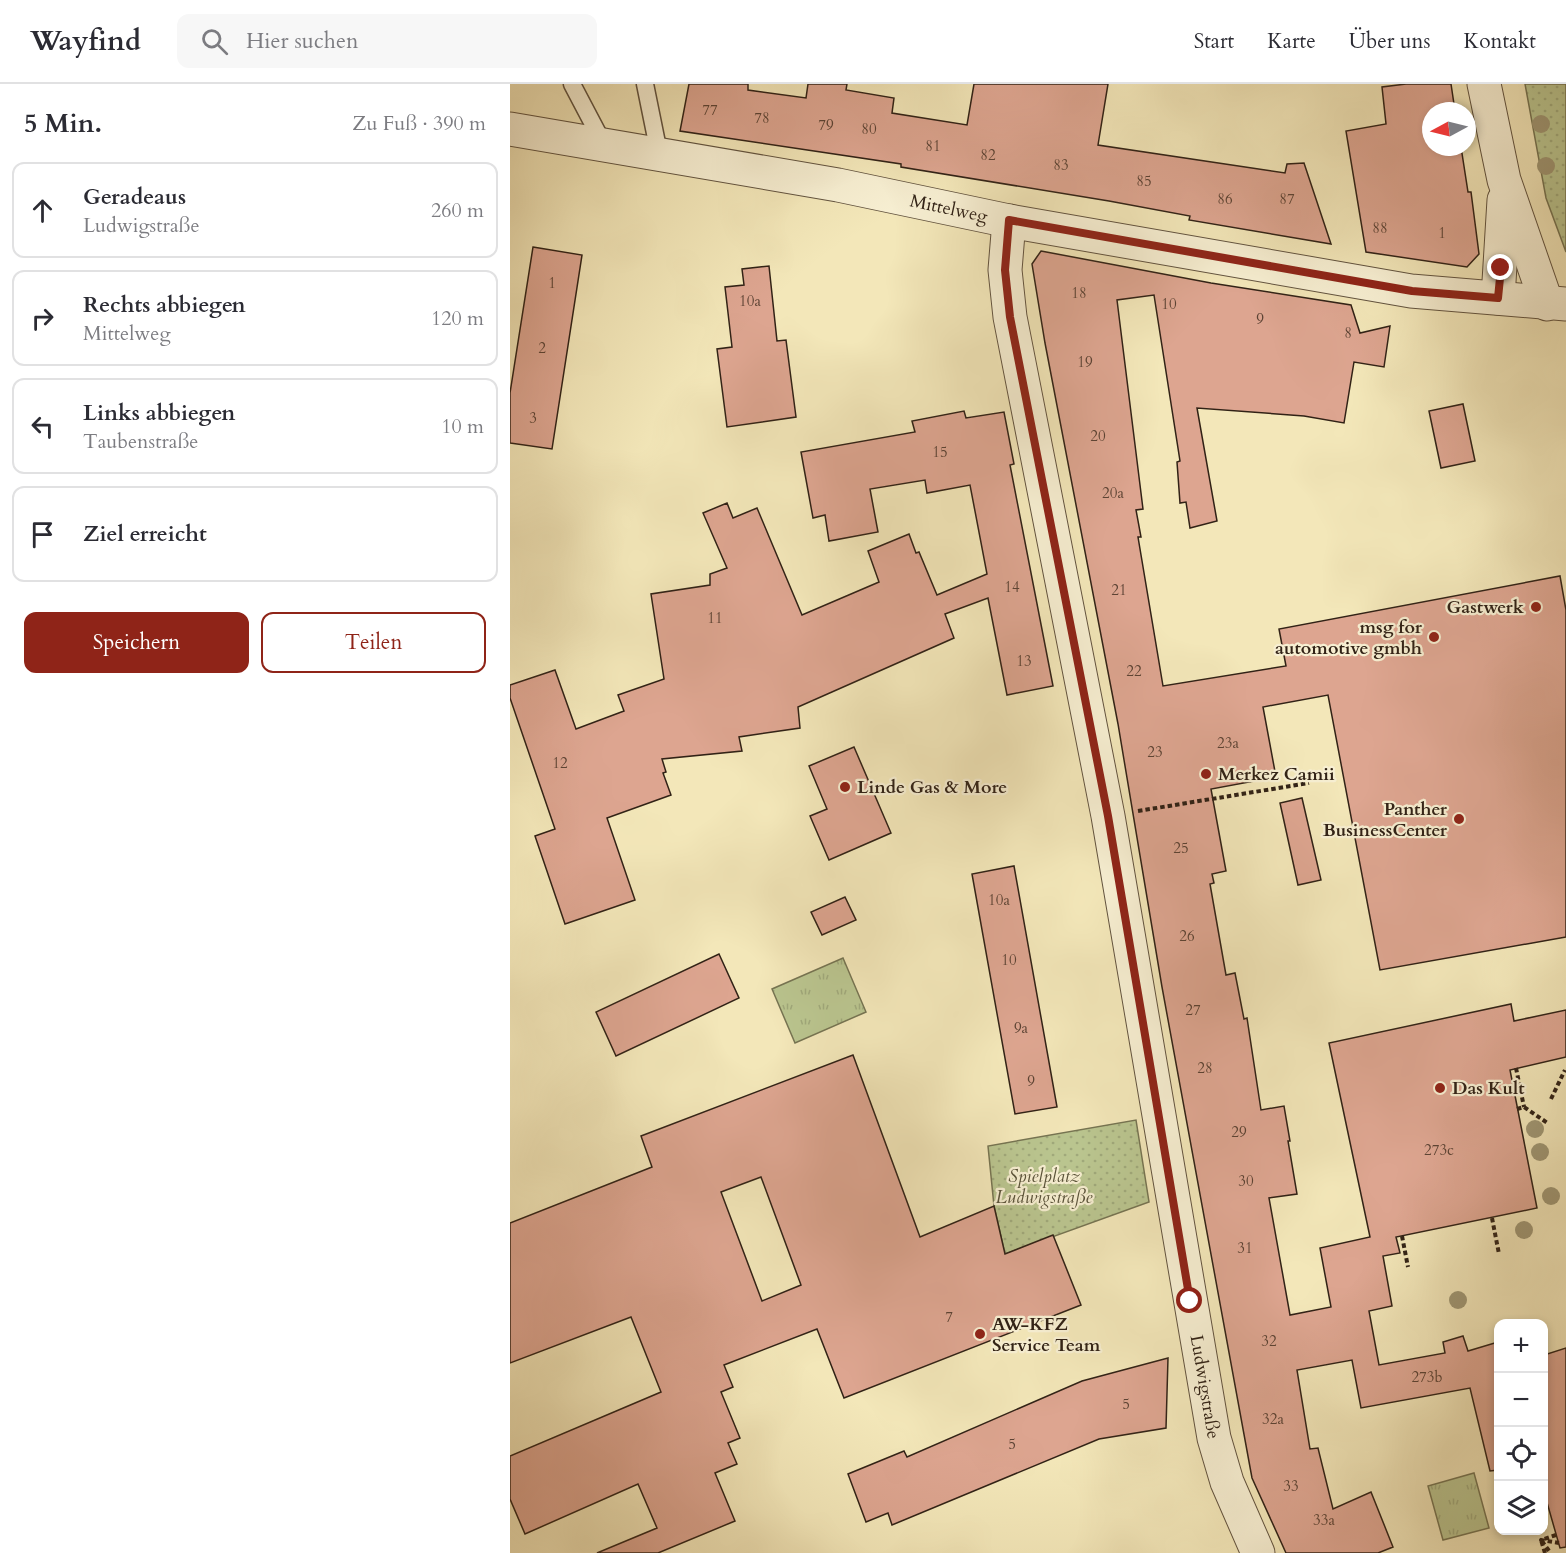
<!DOCTYPE html>
<html lang="de">
<meta charset="utf-8">
<style>
:root{--surface:#fff;--page:#f7f7f7;--text:#2b2b33;--muted:#7c7c81;--line:#e1e1e2;--accent:#8f2418}
body{margin:0;font-family:Cardo,serif;background:var(--page);color:var(--text)}
.controls{position:absolute;right:18px;bottom:18px;display:grid;overflow:hidden;border-radius:12px;box-shadow:0 3px 9px #0003}
.controls button{width:54px;height:54px;display:grid;place-items:center;padding:0;border:0;border-bottom:2px solid var(--line);background:var(--surface);color:var(--text);font:30px sans-serif}
.compass{position:absolute;left:912px;top:18px;width:54px;height:54px;border-radius:50%;background:var(--surface);box-shadow:0 3px 9px #0003;rotate:263deg}
.stop{position:absolute;width:18px;height:18px;margin:-14px;border:4px solid #8f2418;border-radius:50%;background:#fff}
.stop.end{background:#8f2418;border-color:#fff;box-shadow:0 2px 6px #0008}
.list{margin:0;padding:0;list-style:none}
h2{display:flex;justify-content:space-between;align-items:center;height:78px;margin:0;padding:0 24px;font-size:26px}
h2 small{font-size:20px;font-weight:400;color:var(--muted)}
.list li{display:grid;grid-template-columns:39px 1fr auto;gap:18px;align-items:center;box-sizing:border-box;height:96px;margin:0 12px 12px;padding:0 12px;border:2px solid var(--line);border-radius:12px}
.list b{display:block;font-size:22px;white-space:nowrap}
.list p{margin:0;font-size:20px;white-space:nowrap;color:var(--muted)}
.list em{font-size:20px;font-style:normal;color:var(--muted)}
.actions{display:flex;gap:12px;padding:18px 24px}
.actions a{flex:1;padding:14px 0;border:2px solid var(--accent);border-radius:12px;text-align:center;font-size:21px;color:var(--accent)}
.actions .main{background:var(--accent);color:#fff}
.icon{flex:none;width:33px;height:33px;fill:none;stroke:currentColor;stroke-width:2;stroke-linecap:round;stroke-linejoin:round}
.map{position:relative;flex:none;width:1056px;height:1469px;overflow:hidden}
header{display:flex;align-items:center;gap:36px;box-sizing:border-box;height:84px;padding:0 30px;background:var(--surface);border-bottom:2px solid var(--line)}
header strong{font-size:28px}
nav{display:flex;gap:33px;margin-inline-start:auto;font-size:21px}
.search{width:420px;height:54px;background:var(--page);display:flex;align-items:center;gap:15px;box-sizing:border-box;padding:0 21px;border-radius:12px;color:var(--muted);font-size:22px}
main{display:flex}
aside{flex:1;background:var(--surface)}
.map>svg:first-child{display:block}
.grass{fill:url(#grass-tufts);stroke:#767452;stroke-width:1.5}
.park{fill:url(#park-dots);stroke:#767452;stroke-width:1.5}
.building{fill:#dda590;stroke:#312216;stroke-width:1.5;fill-rule:evenodd}
.lines{fill:none;stroke-linecap:round;stroke-linejoin:round}
.service-casing{stroke:#62533f;stroke-width:19}
.minor-casing{stroke:#62533f;stroke-width:35}
.tertiary-casing{stroke:#62533f;stroke-width:35}
.path{stroke:#312216;stroke-width:4;stroke-dasharray:4.5 3;stroke-linecap:butt}
.service{stroke:#f7efd2;stroke-width:16}
.minor{stroke:#f7efd2;stroke-width:33}
.tertiary{stroke:#f7efd2;stroke-width:33}
.tree{fill:#9f9673}
.route{stroke:#8f2418;stroke-width:8}
.poi-dot{fill:#8f2418;stroke:#f7efd2;stroke-width:2}
.labels{text-anchor:middle;stroke-width:4.5;stroke-linejoin:round;paint-order:stroke}
.number-label{font-size:15px;fill:#5c4334}
.street-label{font-size:18px;fill:#312216;stroke:#f7efd2}
.poi-label{font-size:18px;font-weight:bold;fill:#312216;stroke:#f7efd2;text-anchor:start}
.park-label{font-size:18px;font-style:italic;fill:#5a533a;stroke:#f7efd2}
</style>
<header>
<strong>Wayfind</strong>
<div class="search"><svg class="icon" aria-label="search" viewBox="0 0 24 24"><circle cx="10" cy="10" r="6"/><path d="M15 15l6 6"/></svg>Hier suchen</div>
<nav><a>Start</a><a>Karte</a><a>Über uns</a><a>Kontakt</a></nav>
</header>
<main>
<aside>
<h2>5 Min.<small>Zu Fuß · 390 m</small></h2>
<ul class="list">
<li><svg class="icon" aria-label="ahead" viewBox="0 0 24 24"><path d="M12 20V5M6 11l6-6 6 6"/></svg><div><b>Geradeaus</b><p>Ludwigstraße</p></div><em>260 m</em></li>
<li><svg class="icon" aria-label="right" viewBox="0 0 24 24"><path d="M7 20v-9h11M14 6l5 5-5 5"/></svg><div><b>Rechts abbiegen</b><p>Mittelweg</p></div><em>120 m</em></li>
<li><svg class="icon" aria-label="left" viewBox="0 0 24 24"><path d="M17 20v-9H6M10 6l-5 5 5 5"/></svg><div><b>Links abbiegen</b><p>Taubenstraße</p></div><em>10 m</em></li>
<li><svg class="icon" aria-label="arrive" viewBox="0 0 24 24"><path d="M6 21V4h12l-3 4 3 4H6"/></svg><div><b>Ziel erreicht</b></div></li>
</ul>
<div class="actions"><a class="main">Speichern</a><a>Teilen</a></div>
</aside>
<div class="map">
<svg width="1056" height="1469" viewBox="0 0 1056 1469">
<defs>
<pattern id="grass-tufts" width="24" height="20" patternUnits="userSpaceOnUse" patternTransform="scale(1.5)"><rect width="24" height="20" fill="#bac58f"/><path d="M3 7l-1-3M5 7V3M7 7l1-3M15 17l-1-3M17 17v-4M19 17l1-3" fill="none" stroke="#a0a97b"/></pattern>
<pattern id="park-dots" width="8" height="8" patternUnits="userSpaceOnUse" patternTransform="scale(1.5)"><rect width="8" height="8" fill="#bac58f"/><path d="M2 2h.1M6 6h.1" fill="none" stroke="#a0a97b" stroke-width="1.8" stroke-linecap="round"/></pattern>
</defs>
<rect width="100%" height="100%" fill="#f3e7b9"/>
<filter id="stains"><feTurbulence type="fractalNoise" baseFrequency=".00333" numOctaves="4"/><feColorMatrix values="0 0 0 0 .2 0 0 0 0 .09 0 0 0 0 .02 0 0 0 .5 -.17"/></filter>
<radialGradient id="worn" r=".72"><stop offset=".6" stop-color="#630" stop-opacity="0"/><stop offset="1" stop-color="#630" stop-opacity=".3"/></radialGradient>
<g class="grass">
<polygon points="333,874 356,928 285,959 262,905"/>
<polygon points="964,1389 979,1444 933,1456 918,1402"/>
</g>
<g class="park">
<polygon points="1015,0 1056,0 1056,168 1036,114"/>
<polygon points="626,1036 639,1118 495,1170 484,1122 478,1062"/>
</g>
<g class="building">
<polygon points="179,0 238,0 238,6 296,14 298,0 337,0 336,6 384,14 382,29 457,41 464,0 598,0 588,61 775,89 777,80 794,79 821,160 679,136 680,132 599,117 391,83 391,80 170,47"/>
<polygon points="896,0 941,0 945,27 921,27 921,63 951,63 958,108 961,108 969,170 957,183 856,168 836,47 876,40 872,3"/>
<polygon points="23,163 72,171 42,365 0,359 0,309"/>
<polygon points="531,167 701,199 841,221 850,249 880,242 874,283 844,278 834,339 794,332 687,324 707,437 680,444 676,418 670,419 667,378 670,377 644,211 607,216 633,425 626,426 631,453 628,453 653,602 776,582 769,545 1050,492 1056,526 1056,853 870,886 818,611 753,623 766,693 701,705 716,787 702,790 704,799 700,800 716,891 725,889 734,935 737,934 751,1026 774,1022 780,1057 778,1057 787,1110 759,1114 780,1231 821,1223 810,1164 860,1153 819,959 1001,920 1004,937 1056,926 1056,973 1000,986 1027,1124 886,1153 890,1169 873,1172 882,1222 859,1227 869,1281 935,1269 933,1258 953,1252 958,1267 988,1258 988,1386 980,1387 960,1304 851,1324 842,1276 787,1286 800,1365 808,1364 823,1425 861,1408 883,1463 868,1469 776,1469 742,1394 652,903 608,640 535,259 522,180"/>
<polygon points="259,182 267,257 276,256 286,333 217,343 207,265 222,263 215,203 234,201 232,185"/>
<polygon points="953,320 965,377 931,384 919,327"/>
<polygon points="454,327 456,334 494,328 504,380 500,381 543,602 497,611 478,514 435,530 444,554 288,623 290,644 229,653 232,667 152,675 156,688 153,689 161,711 97,734 125,816 55,840 25,752 45,745 0,614 0,601 45,586 66,645 114,627 108,611 154,595 141,510 200,501 200,490 217,484 193,429 217,419 223,434 247,424 292,531 369,498 358,467 399,450 406,469 409,468 427,511 477,490 460,401 417,409 415,396 360,405 368,448 319,457 315,431 303,434 291,368 405,348 402,337"/>
<polygon points="344,663 381,749 319,776 300,732 317,725 299,682"/>
<polygon points="792,714 811,796 788,801 770,719"/>
<polygon points="504,782 547,1023 505,1030 462,790"/>
<polygon points="335,813 346,836 312,851 301,828"/>
<polygon points="209,870 229,914 106,972 86,928"/>
<path d="M343,971L410,1153L484,1122L495,1170L543,1151L571,1221L334,1314L307,1245L214,1281L223,1303L211,1308L230,1354L218,1359L227,1380L205,1389L225,1437L148,1469H87L147,1444L128,1400L15,1450L0,1415V1372L151,1308L121,1233L0,1279V1139L142,1083L131,1052ZM251,1093L291,1201L252,1217L211,1108Z"/>
<polygon points="1056,1264 1056,1463 1050,1464 1034,1408 1034,1271"/>
<polygon points="658,1274 656,1344 589,1355 382,1441 378,1429 356,1438 338,1390 394,1367 397,1373 572,1297"/>
</g>
<g class="lines">
<g class="service-casing">
<g id="service">
<polyline points="62,0 93,59"/>
<polyline points="135,0 149,69"/>
</g>
</g>
<g class="minor-casing">
<g id="minor">
<polyline points="974,0 994,96 1037,220"/>
<path id="s1" d="M499,137L495,186L500,233L598,732L704,1354L717,1398L748,1469"/>
<polyline points="988,214 994,116"/>
</g>
</g>
<g class="tertiary-casing">
<g id="tertiary">
<path id="s2" d="M0,45L328,101L499,137L901,207L1056,220"/>
</g>
</g>
<g class="path">
<polyline points="628,727 799,699"/>
<polyline points="1006,984 1014,1023"/>
<polyline points="1041,1015 1055,986"/>
<polyline points="1007,1025 1014,1023 1039,1040"/>
<polyline points="982,1134 989,1170"/>
<polyline points="892,1152 898,1183"/>
<polyline points="1046,1451 1031,1456 1049,1459"/>
<polyline points="1035,1469 1031,1456 1040,1468"/>
</g>
<use href="#service" class="service"/>
<use href="#minor" class="minor"/>
<use href="#tertiary" class="tertiary"/>
</g>
<g class="tree">
<circle cx="1031" cy="40" r="9"/>
<circle cx="1036" cy="82" r="9"/>
<circle cx="1025" cy="1045" r="9"/>
<circle cx="1030" cy="1068" r="9"/>
<circle cx="1041" cy="1112" r="9"/>
<circle cx="1014" cy="1146" r="9"/>
<circle cx="948" cy="1216" r="9"/>
</g>
<g class="lines">
<polyline class="route" points="680,1217 598,732 500,233 495,186 499,136 902,207 988,214 991,184"/>
</g>
<g class="poi-dot">
<circle cx="1026" cy="523" r="6"/>
<circle cx="924" cy="553" r="6"/>
<circle cx="696" cy="690" r="6"/>
<circle cx="335" cy="703" r="6"/>
<circle cx="949" cy="735" r="6"/>
<circle cx="930" cy="1004" r="6"/>
<circle cx="470" cy="1250" r="6"/>
</g>
<g class="labels">
<g class="number-label">
<text x="200" y="31">77</text>
<text x="252" y="39">78</text>
<text x="316" y="46">79</text>
<text x="359" y="50">80</text>
<text x="423" y="67">81</text>
<text x="478" y="76">82</text>
<text x="551" y="86">83</text>
<text x="634" y="102">85</text>
<text x="715" y="120">86</text>
<text x="777" y="120">87</text>
<text x="870" y="149">88</text>
<text x="932" y="154">1</text>
<text x="42" y="204">1</text>
<text x="569" y="214">18</text>
<text x="240" y="222">10a</text>
<text x="659" y="225">10</text>
<text x="750" y="240">9</text>
<text x="838" y="254">8</text>
<text x="32" y="269">2</text>
<text x="575" y="283">19</text>
<text x="23" y="339">3</text>
<text x="588" y="357">20</text>
<text x="430" y="373">15</text>
<text x="603" y="414">20a</text>
<text x="502" y="508">14</text>
<text x="609" y="511">21</text>
<text x="205" y="539">11</text>
<text x="514" y="582">13</text>
<text x="624" y="592">22</text>
<text x="718" y="664">23a</text>
<text x="645" y="673">23</text>
<text x="50" y="684">12</text>
<text x="671" y="769">25</text>
<text x="489" y="821">10a</text>
<text x="677" y="857">26</text>
<text x="499" y="881">10</text>
<text x="683" y="931">27</text>
<text x="511" y="949">9a</text>
<text x="695" y="989">28</text>
<text x="521" y="1002">9</text>
<text x="729" y="1053">29</text>
<text x="929" y="1071">273c</text>
<text x="736" y="1102">30</text>
<text x="735" y="1169">31</text>
<text x="439" y="1238">7</text>
<text x="759" y="1262">32</text>
<text x="917" y="1298">273b</text>
<text x="616" y="1325">5</text>
<text x="763" y="1340">32a</text>
<text x="502" y="1365">5</text>
<text x="781" y="1407">33</text>
<text x="814" y="1441">33a</text>
</g>
<g class="street-label">
<text dy="6" stroke="none"><textPath href="#s2" startOffset="446">Mittelweg</textPath></text>
<text dy="6" stroke="none"><textPath href="#s1" startOffset="1184">Ludwigstraße</textPath></text>
</g>
<g class="poi-label">
<text x="1014" y="529" text-anchor="end">Gastwerk</text>
<text x="912" y="549" text-anchor="end">msg for<tspan x="912" dy="21">automotive gmbh</tspan></text>
<text x="708" y="696">Merkez Camii</text>
<text x="347" y="709">Linde Gas &amp; More</text>
<text x="937" y="731" text-anchor="end">Panther<tspan x="937" dy="21">BusinessCenter</tspan></text>
<text x="942" y="1010">Das Kult</text>
<text x="482" y="1246">AW-KFZ<tspan x="482" dy="21">Service Team</tspan></text>
</g>
<g class="park-label">
<text x="534" y="1098">Spielplatz<tspan x="534" dy="21">Ludwigstraße</tspan></text>
</g>
</g>
<rect width="100%" height="100%" filter="url(#stains)"/>
<rect width="100%" height="100%" fill="url(#worn)"/>
</svg>
<div class="controls">
<button>+</button>
<button>−</button>
<button><svg class="icon" aria-label="locate" viewBox="0 0 24 24"><circle cx="12" cy="12" r="6"/><path d="M12 2v4M12 18v4M2 12h4M18 12h4"/></svg></button>
<button><svg class="icon" aria-label="layers" viewBox="0 0 24 24"><path d="M12 4l9 5-9 5-9-5zM3 14l9 5 9-5"/></svg></button>
</div>
<svg class="compass" viewBox="-18 -18 36 36"><path d="M0-13l5 13h-10z" fill="#e53935"/><path d="M0 13l5-13h-10z" fill="#7c7c81"/></svg>
<div class="stop" style="left:680px;top:1217px"></div>
<div class="stop end" style="left:991px;top:184px"></div>
</div>
</main>
